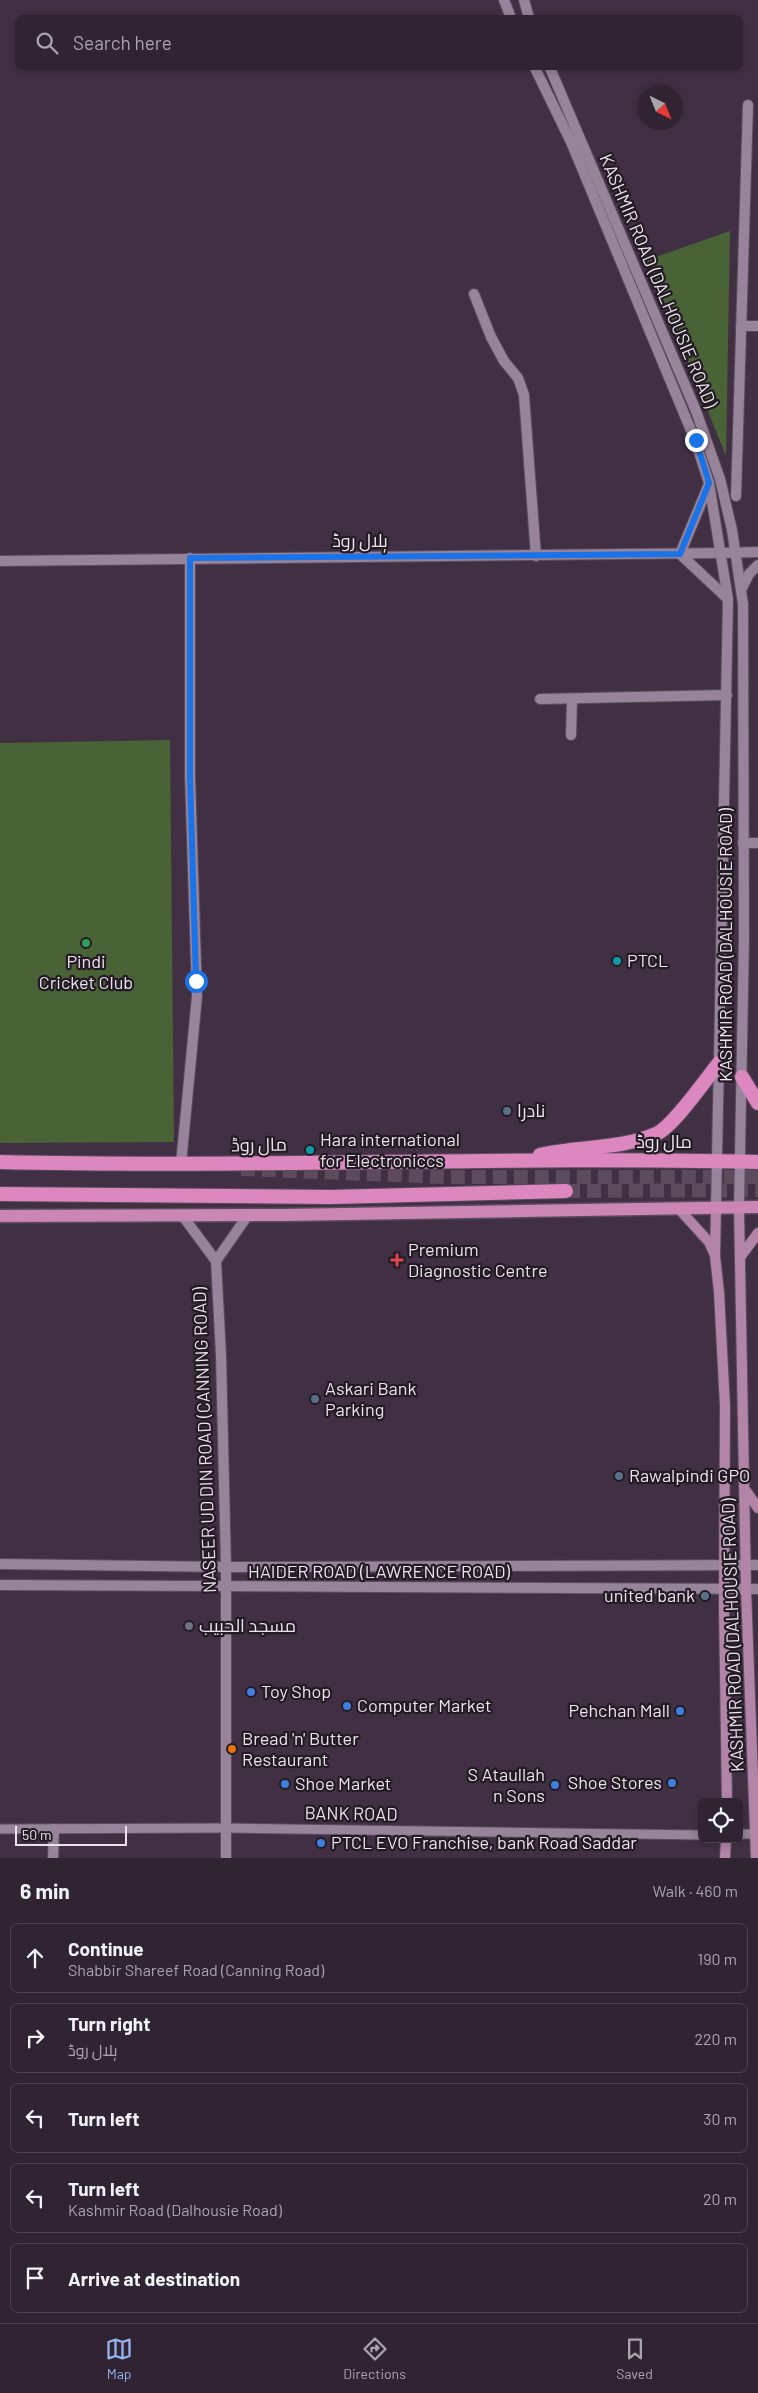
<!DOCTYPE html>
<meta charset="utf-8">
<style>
:root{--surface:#312432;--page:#3d303e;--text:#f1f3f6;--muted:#a8a4ac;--line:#4c414d;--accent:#95b2f1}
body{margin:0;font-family:Barlow,Cairo,sans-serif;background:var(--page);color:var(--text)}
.controls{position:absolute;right:15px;bottom:15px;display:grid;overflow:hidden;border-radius:8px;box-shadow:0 2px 8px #0003}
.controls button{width:45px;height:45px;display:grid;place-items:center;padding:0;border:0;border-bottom:1px solid var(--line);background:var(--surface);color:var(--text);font:25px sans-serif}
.compass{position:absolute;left:638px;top:85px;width:45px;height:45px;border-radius:50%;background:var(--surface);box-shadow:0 2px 8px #0003;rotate:137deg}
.scale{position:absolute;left:15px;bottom:12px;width:112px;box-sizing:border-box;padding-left:5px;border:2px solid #ece1ed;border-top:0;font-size:14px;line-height:18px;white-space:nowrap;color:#ece1ed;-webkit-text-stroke:4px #231b24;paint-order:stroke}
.stop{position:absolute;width:15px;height:15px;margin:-11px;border:4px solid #1a73e8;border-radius:50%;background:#fff}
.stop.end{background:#1a73e8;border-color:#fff;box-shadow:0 1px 5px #0008}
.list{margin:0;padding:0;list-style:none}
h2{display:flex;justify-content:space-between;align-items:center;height:65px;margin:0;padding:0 20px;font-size:21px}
h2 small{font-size:16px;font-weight:400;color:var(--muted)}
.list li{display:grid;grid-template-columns:32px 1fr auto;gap:15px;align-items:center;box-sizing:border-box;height:70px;margin:0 10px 10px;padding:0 10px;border:1px solid var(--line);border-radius:8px}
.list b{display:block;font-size:19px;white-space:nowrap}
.list p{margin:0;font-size:16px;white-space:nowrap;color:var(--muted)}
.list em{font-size:16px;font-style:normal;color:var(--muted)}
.icon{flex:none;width:28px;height:28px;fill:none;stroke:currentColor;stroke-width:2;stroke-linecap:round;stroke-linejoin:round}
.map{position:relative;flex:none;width:758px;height:1858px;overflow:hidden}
.search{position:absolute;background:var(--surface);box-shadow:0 2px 8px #0003;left:15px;right:15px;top:15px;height:55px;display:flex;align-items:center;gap:12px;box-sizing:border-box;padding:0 18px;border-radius:8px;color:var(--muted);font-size:19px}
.sheet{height:465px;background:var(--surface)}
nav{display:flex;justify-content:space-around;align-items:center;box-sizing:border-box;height:70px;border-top:1px solid var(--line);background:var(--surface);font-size:14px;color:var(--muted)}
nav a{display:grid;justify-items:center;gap:2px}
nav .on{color:var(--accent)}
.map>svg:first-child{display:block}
.green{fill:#496236}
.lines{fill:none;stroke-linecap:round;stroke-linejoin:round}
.trunk-tunnel{stroke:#5b4b5c;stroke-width:14;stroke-dasharray:14 7;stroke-linecap:butt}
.pedestrian-casing{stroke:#5a4c5d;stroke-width:11}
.minor-casing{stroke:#5a4c5d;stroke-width:12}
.tertiary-casing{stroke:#5a4c5d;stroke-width:12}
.secondary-casing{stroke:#5a4c5d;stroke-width:12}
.primary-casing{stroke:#5a4c5d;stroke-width:15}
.trunk-casing{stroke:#5a4c5d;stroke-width:16}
.pedestrian{stroke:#97839a;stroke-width:9}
.minor{stroke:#97839a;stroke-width:10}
.tertiary{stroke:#97839a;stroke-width:10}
.secondary{stroke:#b184a8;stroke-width:10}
.primary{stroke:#cb86b6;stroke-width:12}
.trunk{stroke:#dc87bf;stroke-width:14}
.route{stroke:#1a73e8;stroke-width:6}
.leisure-dot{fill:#2e9e5b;stroke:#231b24;stroke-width:2}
.culture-dot{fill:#0f9aa8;stroke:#231b24;stroke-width:2}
.service-dot{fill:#5c6f8a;stroke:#231b24;stroke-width:2}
.health-dot{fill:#e0444e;stroke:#231b24;stroke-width:2}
.worship-dot{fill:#6b7280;stroke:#231b24;stroke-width:2}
.shop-dot{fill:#3f7fe0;stroke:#231b24;stroke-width:2}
.food-dot{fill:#e8710a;stroke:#231b24;stroke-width:2}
.labels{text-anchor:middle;stroke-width:4.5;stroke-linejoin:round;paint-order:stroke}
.street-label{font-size:18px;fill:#ece1ed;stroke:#231b24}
.poi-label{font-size:18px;fill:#ece1ed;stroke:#231b24;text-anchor:start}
</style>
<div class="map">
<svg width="758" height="1858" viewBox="0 0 758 1858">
<rect width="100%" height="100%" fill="#413043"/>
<g class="green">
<polygon points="730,231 726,456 647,260"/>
<polygon points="170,740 174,1142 0,1143 0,743"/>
</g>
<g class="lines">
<g class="trunk-tunnel">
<polyline points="241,1169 444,1177 758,1177"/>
<polyline points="566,1191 758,1190"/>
</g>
<g class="pedestrian-casing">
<g id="pedestrian">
<polyline points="0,1829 226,1828 702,1835"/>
<polyline points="739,1834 758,1834"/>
</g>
</g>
<g class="minor-casing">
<g id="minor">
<polyline points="474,294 491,337 504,361 518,378 524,395 536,556"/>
<polyline points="741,326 758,326"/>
<polyline points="736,496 748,105"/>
<polyline points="0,561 720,553"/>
<polyline points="540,699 727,695"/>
<polyline points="571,735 572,700"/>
<polyline points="743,843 758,843"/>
<polyline points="181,1164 197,996 190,776 190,558"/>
<polyline points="53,1858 54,1829"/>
</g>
</g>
<g class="tertiary-casing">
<g id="tertiary">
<polyline points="504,0 511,18"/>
<polyline points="524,0 529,18"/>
<polyline points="535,68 571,142 695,440 709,483 728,599 716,1208"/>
<polyline points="550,68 696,411 720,479 732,530 743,604 744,938 739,1208"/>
<polyline points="709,484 680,554 728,599"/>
<polyline points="720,553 758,552"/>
<polyline points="742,588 749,574 758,565"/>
<polyline points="182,1215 216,1261 221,1355 226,1567 226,1858"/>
<polyline points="216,1261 248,1215"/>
<polyline points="0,1564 226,1567 758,1565"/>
<polyline points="0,1585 758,1589"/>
</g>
</g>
<g class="secondary-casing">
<g id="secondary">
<polyline points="678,1208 709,1242 714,1253"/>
<polyline points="716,1208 715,1256 719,1292 725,1406 724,1608 727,1802"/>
<polyline points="739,1208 746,1589 756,1858"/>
<polyline points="741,1256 758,1233"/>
<polyline points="746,1491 758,1508"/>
<polyline points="725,1858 726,1839"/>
</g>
</g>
<g class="primary-casing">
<polyline id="primary" points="0,1216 284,1215 758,1207"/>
</g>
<g class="trunk-casing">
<g id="trunk">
<polyline points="742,1077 758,1103"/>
<path d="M540,1155C578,1146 621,1150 658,1133C675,1124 706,1079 719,1063"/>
<path d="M0,1162C253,1168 505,1156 758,1162"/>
<polyline points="0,1194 331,1197 566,1191"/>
</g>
</g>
<use href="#pedestrian" class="pedestrian"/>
<use href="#minor" class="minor"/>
<use href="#tertiary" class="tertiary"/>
<use href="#secondary" class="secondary"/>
<use href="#primary" class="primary"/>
<use href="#trunk" class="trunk"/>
</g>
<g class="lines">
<polyline class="route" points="196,981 190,776 190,558 680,554 709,483 696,440"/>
</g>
<circle class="leisure-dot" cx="86" cy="943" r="5"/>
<g class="culture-dot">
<circle cx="617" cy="961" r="5"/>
<circle cx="310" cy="1150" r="5"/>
</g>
<g class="service-dot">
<circle cx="507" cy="1111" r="5"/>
<circle cx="315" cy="1399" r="5"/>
<circle cx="619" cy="1476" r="5"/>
<circle cx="705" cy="1596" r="5"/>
</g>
<path class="health-dot" d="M394.5 1252.5h5v5h5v5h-5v5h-5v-5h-5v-5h5z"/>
<circle class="worship-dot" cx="189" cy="1626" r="5"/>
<g class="shop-dot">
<circle cx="251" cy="1692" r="5"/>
<circle cx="347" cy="1706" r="5"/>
<circle cx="680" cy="1711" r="5"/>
<circle cx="672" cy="1783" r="5"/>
<circle cx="285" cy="1784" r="5"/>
<circle cx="555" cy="1785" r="5"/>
<circle cx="321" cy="1843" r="5"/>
</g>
<circle class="food-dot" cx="232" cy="1749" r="5"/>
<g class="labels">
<g class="street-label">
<text transform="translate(658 281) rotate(67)" y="6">KASHMIR ROAD (DALHOUSIE ROAD)</text>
<text x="360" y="547">ہلال روڈ</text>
<text transform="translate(726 945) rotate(-90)" y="6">KASHMIR ROAD (DALHOUSIE ROAD)</text>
<text x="664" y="1148">مال روڈ</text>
<text transform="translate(259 1145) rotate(-1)" y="6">مال روڈ</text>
<text transform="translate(205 1440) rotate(-92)" y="6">NASEER UD DIN ROAD (CANNING ROAD)</text>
<text x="379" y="1578">HAIDER ROAD (LAWRENCE ROAD)</text>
<text transform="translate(733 1635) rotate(-92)" y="6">KASHMIR ROAD (DALHOUSIE ROAD)</text>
<text transform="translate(351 1814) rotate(1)" y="6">BANK ROAD</text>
</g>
<g class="poi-label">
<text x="627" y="967">PTCL</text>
<text x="86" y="968" text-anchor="middle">Pindi<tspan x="86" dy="21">Cricket Club</tspan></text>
<text x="517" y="1117">نادرا</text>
<text x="320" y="1146">Hara international<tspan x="320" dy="21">for Electroniccs</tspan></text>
<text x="408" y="1256">Premium<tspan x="408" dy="21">Diagnostic Centre</tspan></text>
<text x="325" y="1395">Askari Bank<tspan x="325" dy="21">Parking</tspan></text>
<text x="629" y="1482">Rawalpindi GPO</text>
<text x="695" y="1602" text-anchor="end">united bank</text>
<text x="199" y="1632">مسجد الحبیب</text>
<text x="261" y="1698">Toy Shop</text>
<text x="357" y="1712">Computer Market</text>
<text x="670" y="1717" text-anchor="end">Pehchan Mall</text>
<text x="242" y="1745">Bread 'n' Butter<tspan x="242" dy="21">Restaurant</tspan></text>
<text x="545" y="1781" text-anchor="end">S Ataullah<tspan x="545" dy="21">n Sons</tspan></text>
<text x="662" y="1789" text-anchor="end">Shoe Stores</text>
<text x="295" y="1790">Shoe Market</text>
<text x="331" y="1849">PTCL EVO Franchise, bank Road Saddar</text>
</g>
</g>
</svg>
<div class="controls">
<button><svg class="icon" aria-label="locate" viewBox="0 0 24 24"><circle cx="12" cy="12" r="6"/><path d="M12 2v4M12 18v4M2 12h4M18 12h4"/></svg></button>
</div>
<svg class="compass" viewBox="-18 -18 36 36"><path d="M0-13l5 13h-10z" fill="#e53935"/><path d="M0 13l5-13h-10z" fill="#a8a4ac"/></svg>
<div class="scale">50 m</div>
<div class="stop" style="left:196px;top:981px"></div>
<div class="stop end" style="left:696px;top:440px"></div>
<div class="search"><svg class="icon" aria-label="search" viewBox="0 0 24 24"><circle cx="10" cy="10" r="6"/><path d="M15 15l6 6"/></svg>Search here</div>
</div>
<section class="sheet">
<h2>6 min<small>Walk · 460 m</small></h2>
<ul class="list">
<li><svg class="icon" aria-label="ahead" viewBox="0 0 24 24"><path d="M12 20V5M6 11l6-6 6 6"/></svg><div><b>Continue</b><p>Shabbir Shareef Road (Canning Road)</p></div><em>190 m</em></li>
<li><svg class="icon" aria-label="right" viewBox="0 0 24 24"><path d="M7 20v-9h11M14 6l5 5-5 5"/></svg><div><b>Turn right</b><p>ہلال روڈ</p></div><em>220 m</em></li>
<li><svg class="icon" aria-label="left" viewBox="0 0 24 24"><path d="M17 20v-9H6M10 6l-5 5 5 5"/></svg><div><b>Turn left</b></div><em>30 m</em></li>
<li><svg class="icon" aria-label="left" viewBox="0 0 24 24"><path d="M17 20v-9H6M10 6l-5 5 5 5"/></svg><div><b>Turn left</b><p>Kashmir Road (Dalhousie Road)</p></div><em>20 m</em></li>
<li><svg class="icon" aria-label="arrive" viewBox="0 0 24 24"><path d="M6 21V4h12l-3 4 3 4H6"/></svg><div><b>Arrive at destination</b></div></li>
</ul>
</section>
<nav>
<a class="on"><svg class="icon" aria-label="map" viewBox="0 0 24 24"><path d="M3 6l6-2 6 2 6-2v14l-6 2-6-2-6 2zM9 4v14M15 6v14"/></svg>Map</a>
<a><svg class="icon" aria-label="directions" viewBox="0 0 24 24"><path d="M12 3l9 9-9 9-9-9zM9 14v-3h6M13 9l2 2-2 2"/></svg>Directions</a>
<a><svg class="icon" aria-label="saved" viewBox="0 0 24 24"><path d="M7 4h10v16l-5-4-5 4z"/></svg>Saved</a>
</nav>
